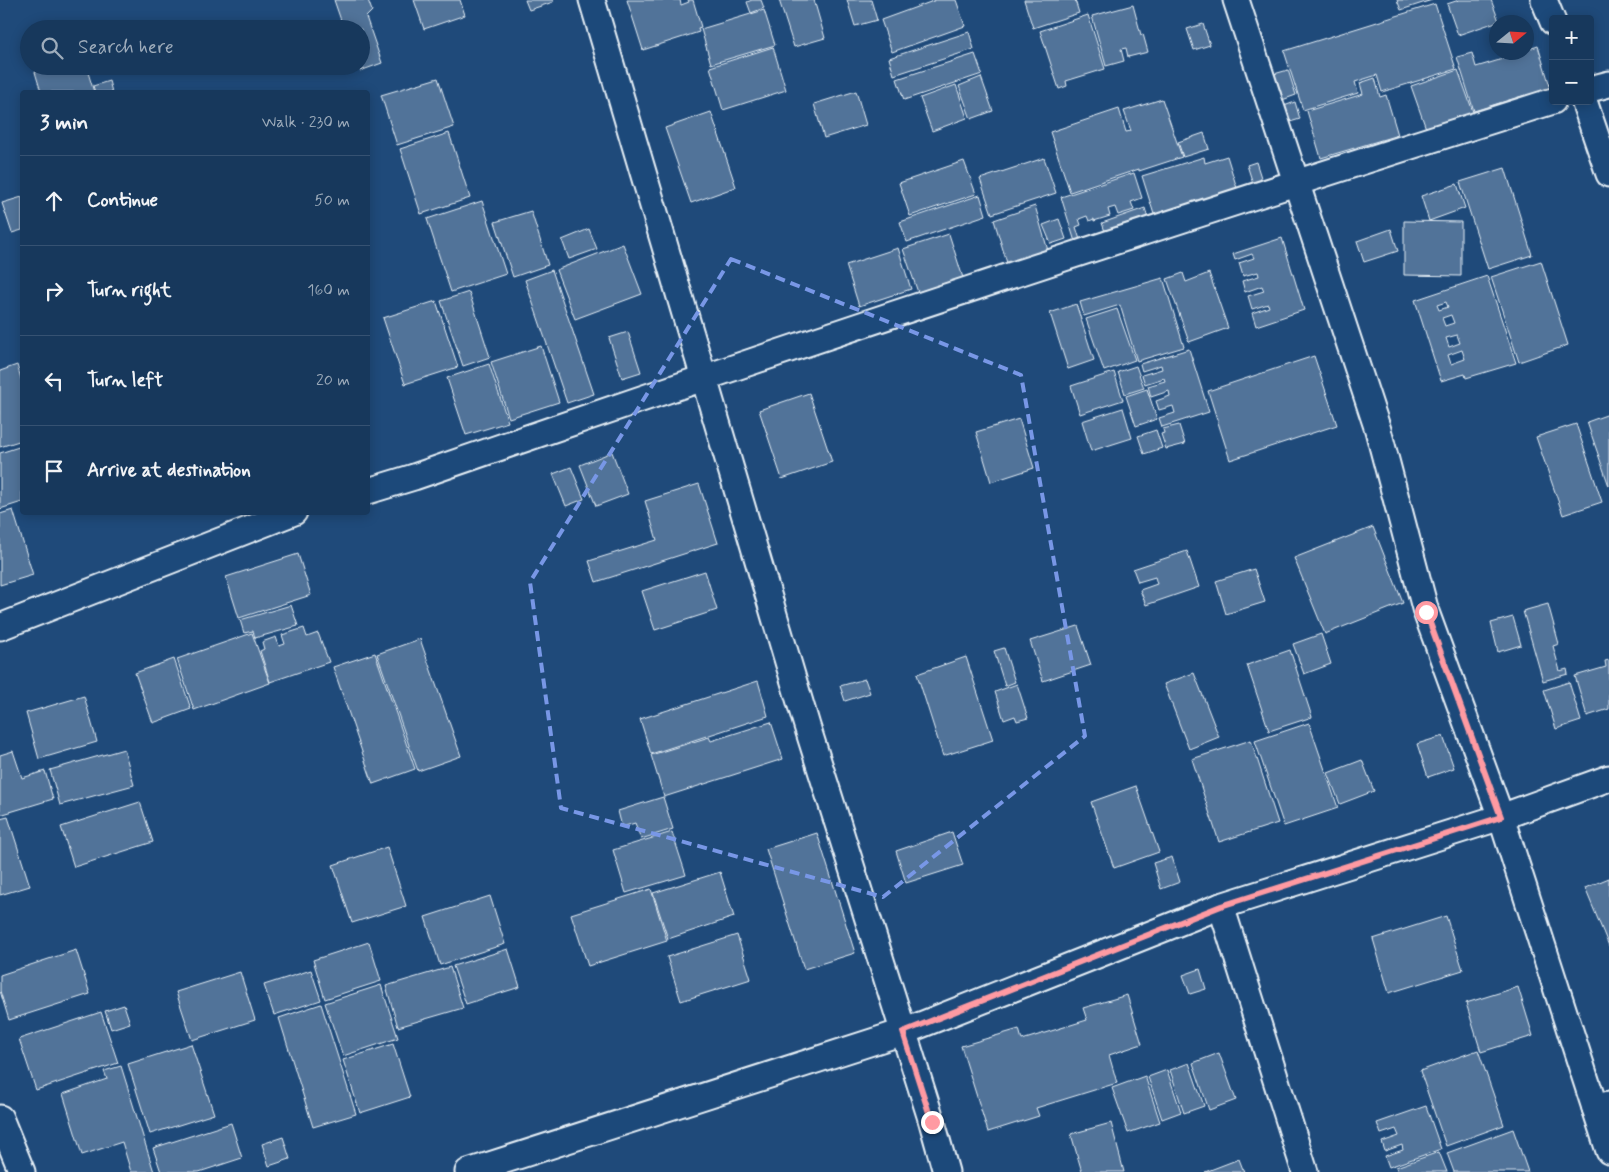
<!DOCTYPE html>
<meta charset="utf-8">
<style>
:root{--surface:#17385c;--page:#203f62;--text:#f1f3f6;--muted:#9eacbb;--line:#365272}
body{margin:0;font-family:Mynerve,sans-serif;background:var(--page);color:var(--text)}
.controls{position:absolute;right:15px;top:15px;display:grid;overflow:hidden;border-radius:5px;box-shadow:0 2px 12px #0003}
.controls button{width:45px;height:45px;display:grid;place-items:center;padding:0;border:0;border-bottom:1px solid var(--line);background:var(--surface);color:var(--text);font:25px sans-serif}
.compass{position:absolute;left:1489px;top:15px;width:45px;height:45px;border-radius:50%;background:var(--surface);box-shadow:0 2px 12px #0003;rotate:72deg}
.stop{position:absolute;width:15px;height:15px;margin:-11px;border:4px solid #ff9aa2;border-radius:50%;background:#fff}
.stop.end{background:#ff9aa2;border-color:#fff;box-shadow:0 1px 5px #0008}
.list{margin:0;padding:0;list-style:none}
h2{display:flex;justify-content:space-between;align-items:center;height:65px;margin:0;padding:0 20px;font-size:21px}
h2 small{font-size:16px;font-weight:400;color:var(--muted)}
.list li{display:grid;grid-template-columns:32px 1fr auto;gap:15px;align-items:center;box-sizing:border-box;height:90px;padding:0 20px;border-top:1px solid var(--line)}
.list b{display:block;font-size:19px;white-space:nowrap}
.list em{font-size:16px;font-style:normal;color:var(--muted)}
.icon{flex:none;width:28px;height:28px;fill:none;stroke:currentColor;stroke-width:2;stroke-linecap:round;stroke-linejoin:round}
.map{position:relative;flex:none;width:1609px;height:1172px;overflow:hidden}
.search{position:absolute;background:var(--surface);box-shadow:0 2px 12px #0003;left:20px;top:20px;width:350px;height:55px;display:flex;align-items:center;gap:12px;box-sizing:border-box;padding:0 18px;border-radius:28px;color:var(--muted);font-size:19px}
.panel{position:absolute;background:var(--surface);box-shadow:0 2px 12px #0003;left:20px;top:90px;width:350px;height:425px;border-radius:5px}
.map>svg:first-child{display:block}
.building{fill:#517399;stroke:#e8f1f8;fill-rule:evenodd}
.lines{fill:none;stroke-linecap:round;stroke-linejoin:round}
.street-casing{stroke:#e8f1f8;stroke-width:29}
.street{stroke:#1f4a7a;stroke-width:25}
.route{stroke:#ff9aa2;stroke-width:6}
.marked{fill:none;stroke:#7897e6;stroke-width:4;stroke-dasharray:10 6;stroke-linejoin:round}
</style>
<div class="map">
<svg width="1609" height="1172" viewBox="0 0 1609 1172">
<rect width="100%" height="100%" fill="#1f4a7a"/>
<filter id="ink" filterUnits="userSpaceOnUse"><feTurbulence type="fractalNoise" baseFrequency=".02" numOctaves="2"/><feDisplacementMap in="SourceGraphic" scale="10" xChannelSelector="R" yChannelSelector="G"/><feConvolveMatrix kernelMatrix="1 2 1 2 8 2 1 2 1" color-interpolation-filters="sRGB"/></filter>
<g filter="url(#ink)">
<g class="building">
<polygon points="334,0 368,0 372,11 366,17 382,63 360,71 358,66 361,66 361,29 344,29"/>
<polygon points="414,0 460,0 465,15 424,29"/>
<polygon points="525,0 553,0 553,2 529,10"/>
<polygon points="627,0 680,0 681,5 689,2 688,0 693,0 701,27 698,28 699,32 643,50"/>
<polygon points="752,0 761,0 764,8 751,13 747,2"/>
<polygon points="779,0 814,0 825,38 794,47"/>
<polygon points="847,0 871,0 877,20 855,26"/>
<polygon points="936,0 956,0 965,26 892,52 881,20"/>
<polygon points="1024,0 1075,0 1079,13 1033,28"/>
<polygon points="1397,0 1432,0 1401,10"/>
<polygon points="1459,0 1491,0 1499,21 1458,35 1447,4"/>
<polygon points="1435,4 1456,69 1382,92 1377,75 1355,82 1358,93 1303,110 1284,51"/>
<polygon points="1133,5 1141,35 1143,34 1148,52 1128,57 1126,48 1121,49 1124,61 1106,66 1092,16"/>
<polygon points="764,10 775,45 711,64 701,29"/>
<polygon points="1088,15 1105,69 1066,81 1067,86 1059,89 1040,31"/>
<polygon points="1203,24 1210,45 1194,50 1187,29"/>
<polygon points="969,32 974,49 894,75 889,58"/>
<polygon points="1538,46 1552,93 1526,101 1525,95 1474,111 1457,57 1472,53 1476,67 1503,59 1501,52 1526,52 1526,50"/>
<polygon points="773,47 786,90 723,110 710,67"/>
<polygon points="975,54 982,74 904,100 897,79"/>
<polygon points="53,66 86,66 94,92 41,92 35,72"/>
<polygon points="1288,70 1296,95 1282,100 1274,74"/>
<polygon points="1458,70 1476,120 1429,137 1411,86"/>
<polygon points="981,77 993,111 971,119 959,86"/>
<polygon points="438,78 454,127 397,145 381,95"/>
<polygon points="1375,78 1380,97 1386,95 1398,135 1321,158 1307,111 1363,94 1360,83"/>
<polygon points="109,81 112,92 95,92 93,86"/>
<polygon points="956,85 967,118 932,131 920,98"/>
<polygon points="856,91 866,125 824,138 814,104"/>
<polygon points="1162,99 1182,157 1139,171 1139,169 1070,192 1050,132 1119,109 1126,132 1131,131 1124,111"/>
<polygon points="1295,102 1300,119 1290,122 1284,106"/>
<polygon points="711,112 736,187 691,203 665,128"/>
<polygon points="449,133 470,198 421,214 400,149"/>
<polygon points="1204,133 1209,149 1183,157 1178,142"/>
<polygon points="1227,156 1240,198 1157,224 1142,176 1204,157 1205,163"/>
<polygon points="1044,158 1056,193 992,214 980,179"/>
<polygon points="964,161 976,194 910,216 899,183"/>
<polygon points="1256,162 1265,190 1256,193 1247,165"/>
<polygon points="1505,168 1532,255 1488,269 1460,182"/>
<polygon points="1134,173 1142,198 1131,202 1134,210 1118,215 1115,207 1108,209 1110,216 1094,221 1094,219 1089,221 1087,216 1079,219 1081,225 1076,227 1081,243 1076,245 1061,197"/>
<polygon points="1457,184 1465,208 1429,221 1421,196"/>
<polygon points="980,195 986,215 907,242 900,222"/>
<polygon points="22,197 22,230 12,233 2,203"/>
<polygon points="482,201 506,274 451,292 427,219"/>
<polygon points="1035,206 1049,254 1010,264 1010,262 1007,263 994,220"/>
<polygon points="1145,208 1150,226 1108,240 1102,223"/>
<polygon points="531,211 548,265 513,277 495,222"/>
<polygon points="1059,219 1066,239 1051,244 1043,225"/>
<polygon points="1404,221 1461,222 1461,276 1404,275"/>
<polygon points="589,229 597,249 569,259 562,240"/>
<polygon points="1391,229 1398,251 1364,262 1357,241"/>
<polygon points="949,234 964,281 921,301 903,249"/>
<polygon points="1282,238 1304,310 1256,326 1252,313 1269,307 1268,304 1252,309 1248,296 1264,291 1262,286 1245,292 1242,281 1259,276 1258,272 1243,276 1239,263 1254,258 1252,254 1235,260 1233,254"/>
<polygon points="623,244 642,294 575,319 556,270"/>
<polygon points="898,248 911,289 859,306 846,265"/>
<polygon points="1541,261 1568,345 1519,362 1491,277"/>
<polygon points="552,270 594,394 567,403 525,280"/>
<polygon points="1183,273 1186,282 1209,273 1228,328 1189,342 1167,279"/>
<path d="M1487,276L1516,363L1466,378L1465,374L1441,381L1415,300ZM1446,302L1448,307L1439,310L1437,305ZM1451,315L1454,323L1445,326L1442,318ZM1457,335L1460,343L1449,347L1446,338ZM1462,350L1465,359L1451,364L1448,355Z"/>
<polygon points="1163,278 1184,347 1137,361 1120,305 1084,316 1080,302"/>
<polygon points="469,292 490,357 463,366 441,301"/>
<polygon points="436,301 458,367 405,384 383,318"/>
<polygon points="1076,304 1094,360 1068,369 1050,313"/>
<polygon points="1117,309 1135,360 1104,371 1086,319"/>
<polygon points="628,332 641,372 622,378 609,338"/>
<polygon points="541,346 559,402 509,418 491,362"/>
<polygon points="1189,349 1209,412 1162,427 1159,418 1175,413 1173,406 1159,410 1156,401 1170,396 1169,391 1151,397 1148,386 1165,381 1164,378 1145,384 1142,375 1162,369 1161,365 1142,371 1140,364"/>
<polygon points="1314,356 1337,425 1230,460 1208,391"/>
<polygon points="489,364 508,422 466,435 447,378"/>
<polygon points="17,365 22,382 22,440 0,447 0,371"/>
<polygon points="1136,366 1144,388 1125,394 1118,372"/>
<polygon points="1114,372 1123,400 1080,414 1071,386"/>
<polygon points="1147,389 1157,419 1136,426 1126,396"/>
<polygon points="809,393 832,462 782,479 759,410"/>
<polygon points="1123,408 1132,438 1091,451 1082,421"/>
<polygon points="1609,414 1609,486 1587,422"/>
<polygon points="1019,419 1034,468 991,482 976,432"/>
<polygon points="1576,424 1602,502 1563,515 1536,437"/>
<polygon points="1179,425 1185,444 1166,449 1161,434 1164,433 1163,429"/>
<polygon points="1156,430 1162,448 1144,454 1138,436"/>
<polygon points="22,446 22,502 0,509 0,453"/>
<polygon points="612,452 628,494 596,506 580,465"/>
<polygon points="571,467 584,499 566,506 553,474"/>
<polygon points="699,484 718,543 596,582 589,561 657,540 645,501"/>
<polygon points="13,510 33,575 0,585 0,514"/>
<polygon points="1373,527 1403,603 1325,634 1294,558"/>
<polygon points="1187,551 1199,587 1146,605 1140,590 1157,584 1155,577 1138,582 1133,569"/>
<polygon points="298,554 311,595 239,618 226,577"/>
<polygon points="1254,569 1265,602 1226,614 1216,581"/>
<polygon points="705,571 717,610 655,630 642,591"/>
<polygon points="1548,604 1559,644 1553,646 1560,671 1567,669 1568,674 1543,681 1523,611"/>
<polygon points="291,605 298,626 255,638 253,631 244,633 240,620"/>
<polygon points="1513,617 1521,645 1498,652 1491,623"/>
<polygon points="1078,626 1091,665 1043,681 1030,641"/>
<polygon points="304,628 307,637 318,633 329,662 270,682 260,651 264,649 262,642 276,637 279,646 285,644 282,635"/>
<polygon points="252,633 270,683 194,710 177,659"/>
<polygon points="1321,634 1331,664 1304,674 1293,644"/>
<polygon points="420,639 461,756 418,771 377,654"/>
<polygon points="1004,648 1015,682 1005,686 994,651"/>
<polygon points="1290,650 1312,717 1269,731 1247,665"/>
<polygon points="375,653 415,769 373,784 333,667"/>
<polygon points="966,657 993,740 943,756 917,674"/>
<polygon points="174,659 191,709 153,723 135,673"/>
<polygon points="1609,660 1609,709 1587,716 1575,676 1606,667 1605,661"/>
<polygon points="1194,673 1219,737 1189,749 1164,684"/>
<polygon points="865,679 870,693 845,701 840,686"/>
<polygon points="758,681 768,716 651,754 640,719"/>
<polygon points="1569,682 1581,721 1556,729 1544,690"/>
<polygon points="1017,684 1028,718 1017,721 1015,716 1004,720 995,692"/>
<polygon points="84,696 97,742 39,759 26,713"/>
<polygon points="771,722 783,759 664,797 651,755 709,737 711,741"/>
<polygon points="1309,723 1338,808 1284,826 1255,741"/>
<polygon points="1443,736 1454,768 1428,777 1417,744"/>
<polygon points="1251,740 1278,823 1219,842 1192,759"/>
<polygon points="124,749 134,785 60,805 50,770"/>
<polygon points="13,751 22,778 45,771 53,799 0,815 0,755"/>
<polygon points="1362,760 1374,791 1340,804 1328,773"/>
<polygon points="1136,786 1159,852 1114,868 1091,802"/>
<polygon points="663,797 673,829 641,839 635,823 622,827 618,811"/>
<polygon points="140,802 153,842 74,867 61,827"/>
<polygon points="8,817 30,886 0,895 0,819"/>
<polygon points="672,832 686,875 626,893 613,850"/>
<polygon points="952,832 963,865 906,883 896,851"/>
<polygon points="817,833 855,953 804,969 766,849"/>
<polygon points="387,847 406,906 352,923 333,865"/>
<polygon points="1172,857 1180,882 1161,889 1153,863"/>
<polygon points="720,872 734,917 668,939 653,893"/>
<polygon points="1609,878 1609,946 1585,888"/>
<polygon points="651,889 667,941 588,966 571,914"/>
<polygon points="490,896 505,944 440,965 425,917"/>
<polygon points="1446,916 1463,970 1389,993 1373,939"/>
<polygon points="737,935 751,979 681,1001 667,957"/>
<polygon points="369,942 381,981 325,999 313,960"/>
<polygon points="508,949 520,987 466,1004 453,966"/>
<polygon points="76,950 90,994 9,1020 0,991 0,975"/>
<polygon points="450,967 463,1008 398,1027 386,986"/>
<polygon points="1200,969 1206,989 1190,994 1183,975"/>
<polygon points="311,970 321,1000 274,1015 264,985"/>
<polygon points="240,972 255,1020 192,1040 176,992"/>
<polygon points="381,985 398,1038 343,1056 325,1003"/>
<polygon points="1518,987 1533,1036 1481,1052 1466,1003"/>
<polygon points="1127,995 1142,1044 1109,1055 1117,1083 1036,1108 1039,1116 988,1132 961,1046 1019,1029 1022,1040 1087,1020 1083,1008"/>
<polygon points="321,1004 356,1114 313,1127 279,1018"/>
<polygon points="124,1005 130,1023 111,1029 105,1011"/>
<polygon points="101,1012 118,1063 36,1090 19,1039"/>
<polygon points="191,1044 214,1114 150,1134 128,1064"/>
<polygon points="393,1044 410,1097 360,1113 343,1060"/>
<polygon points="1478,1050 1504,1125 1446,1146 1420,1071"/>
<polygon points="1219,1053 1236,1100 1209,1110 1193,1063"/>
<polygon points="1189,1063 1204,1106 1184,1113 1170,1070"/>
<polygon points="121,1066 154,1172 131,1172 122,1142 82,1155 63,1094 107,1079 104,1071"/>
<polygon points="1167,1070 1181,1112 1162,1119 1148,1077"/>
<polygon points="1145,1076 1160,1122 1128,1133 1112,1088"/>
<polygon points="1426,1106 1441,1149 1389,1167 1385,1156 1403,1150 1402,1145 1385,1151 1382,1142 1399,1136 1396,1129 1381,1134 1377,1123"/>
<polygon points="231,1123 242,1158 199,1172 161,1172 153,1148"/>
<polygon points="1111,1123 1124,1172 1082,1172 1071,1134"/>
<polygon points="1513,1129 1528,1172 1454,1172 1447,1153"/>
<polygon points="283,1137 290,1159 269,1166 262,1144"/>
<polygon points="1439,1152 1447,1172 1398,1172 1396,1167"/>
<polygon points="1239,1159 1244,1172 1205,1172"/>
</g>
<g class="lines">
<g class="street-casing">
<g id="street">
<polyline points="592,0 807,726 932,1122 946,1172"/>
<polyline points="1236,0 1378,430 1426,612 1501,817 1595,1108 1609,1104"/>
<polyline points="1544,0 1553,22"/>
<polyline points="1590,89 1609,84"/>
<polyline points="1584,101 1609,174"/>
<path d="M368,491L414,477C792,346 1172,221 1553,101"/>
<polyline points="0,627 294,512"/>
<polyline points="1221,906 1305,1172"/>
<polyline points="1595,1108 1609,1151"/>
<polyline points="0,1118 22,1172"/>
<polyline points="468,1172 903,1032 1221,906 1501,817 1609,778"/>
</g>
</g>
<use href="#street" class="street"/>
</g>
</g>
<g class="lines" filter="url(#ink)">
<polyline class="route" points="932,1122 903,1032 1221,906 1501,817 1426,612"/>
</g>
<path class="marked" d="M731,259L1021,375L1085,736L883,897L561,808L530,582Z"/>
</svg>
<div class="controls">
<button>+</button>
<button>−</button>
</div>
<svg class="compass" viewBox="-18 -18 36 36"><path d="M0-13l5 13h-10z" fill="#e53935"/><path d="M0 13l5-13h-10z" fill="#9eacbb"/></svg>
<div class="stop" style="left:1426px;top:612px"></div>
<div class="stop end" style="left:932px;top:1122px"></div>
<div class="search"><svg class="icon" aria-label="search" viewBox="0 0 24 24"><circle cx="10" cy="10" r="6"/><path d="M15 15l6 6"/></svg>Search here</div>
<section class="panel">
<h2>3 min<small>Walk · 230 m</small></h2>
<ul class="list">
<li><svg class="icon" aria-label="ahead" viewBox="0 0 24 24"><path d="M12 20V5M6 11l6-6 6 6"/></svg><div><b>Continue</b></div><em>50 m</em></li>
<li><svg class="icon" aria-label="right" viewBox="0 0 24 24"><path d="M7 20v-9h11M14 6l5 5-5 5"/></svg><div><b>Turn right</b></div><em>160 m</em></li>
<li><svg class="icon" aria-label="left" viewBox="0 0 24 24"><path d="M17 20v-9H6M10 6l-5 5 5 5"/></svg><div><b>Turn left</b></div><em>20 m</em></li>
<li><svg class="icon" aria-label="arrive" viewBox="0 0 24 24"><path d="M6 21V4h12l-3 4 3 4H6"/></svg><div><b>Arrive at destination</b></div></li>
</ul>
</section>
</div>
